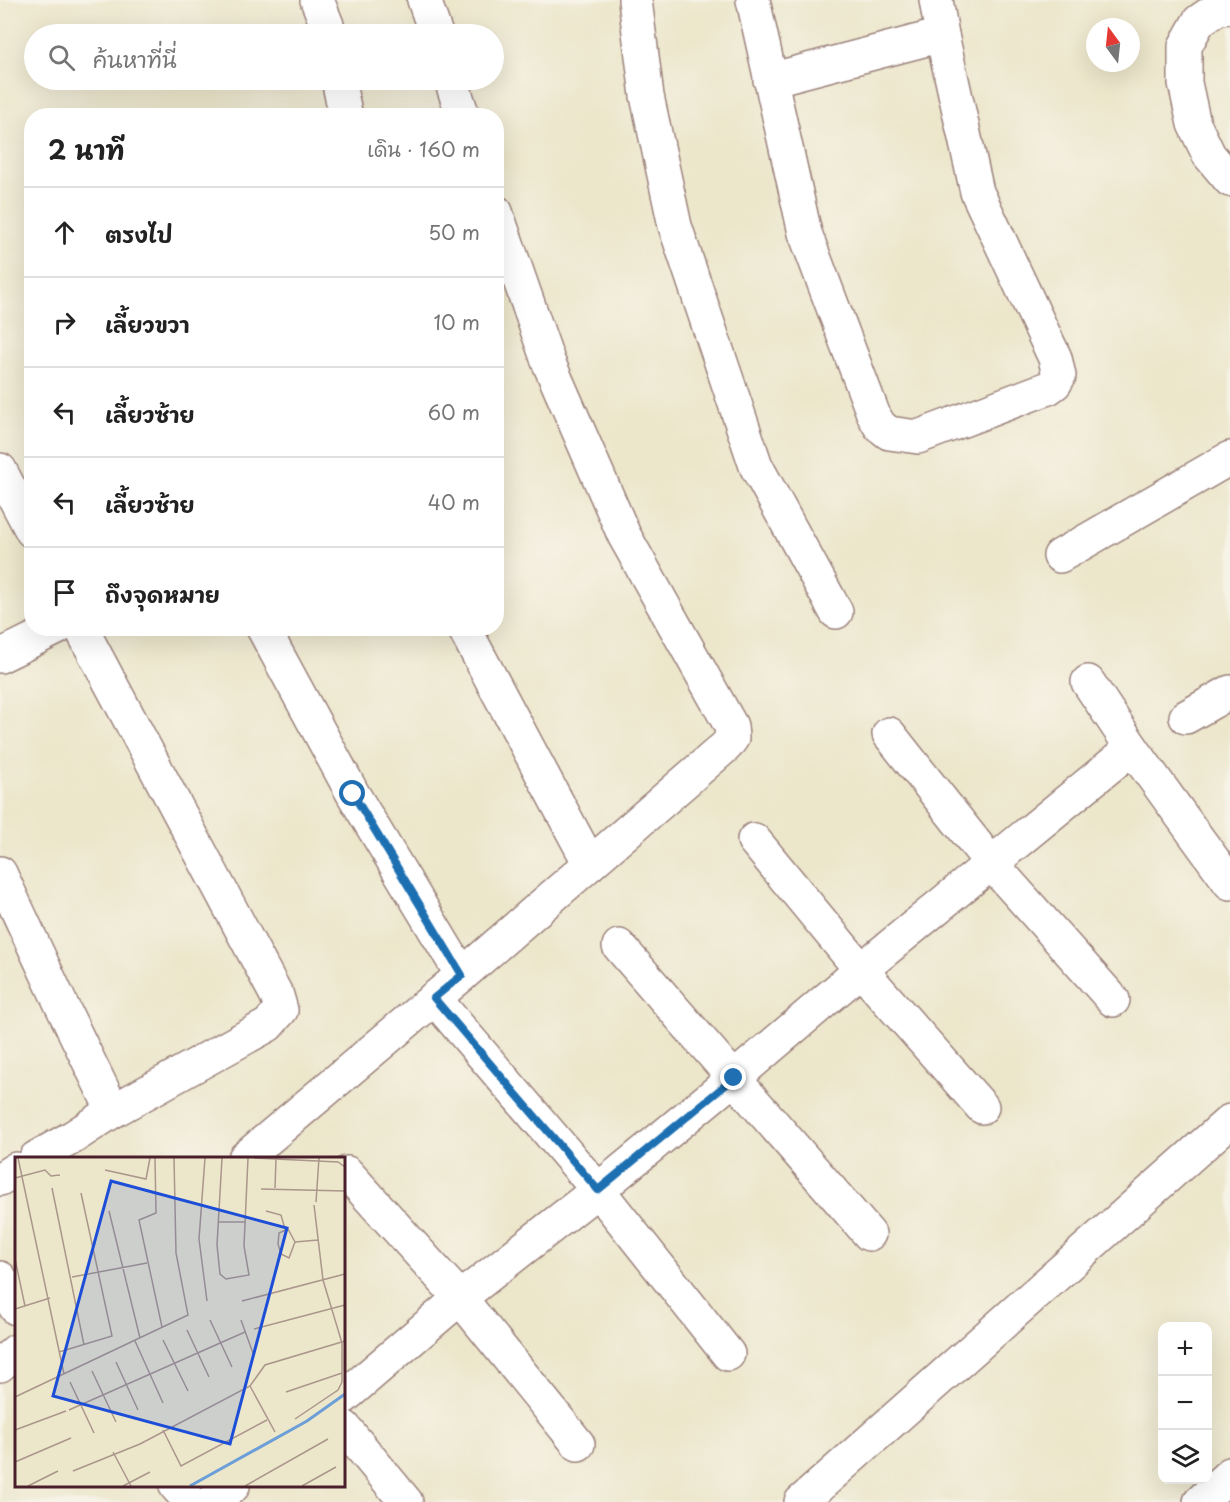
<!DOCTYPE html>
<html lang="th">
<meta charset="utf-8">
<style>
:root{--surface:#fff;--page:#f2f2f2;--text:#222;--muted:#767676;--line:#e0e0e0}
body{margin:0;font-family:"Playpen Sans","Playpen Sans Thai",sans-serif;background:var(--page);color:var(--text)}
.controls{position:absolute;right:18px;bottom:18px;display:grid;overflow:hidden;border-radius:12px;box-shadow:0 6px 24px #0002}
.controls button{width:54px;height:54px;display:grid;place-items:center;padding:0;border:0;border-bottom:2px solid var(--line);background:var(--surface);color:var(--text);font:30px sans-serif}
.compass{position:absolute;left:1086px;top:18px;width:54px;height:54px;border-radius:50%;background:var(--surface);box-shadow:0 6px 24px #0002;rotate:345deg}
.stop{position:absolute;width:18px;height:18px;margin:-14px;border:4px solid #1f6fb2;border-radius:50%;background:#fff}
.stop.end{background:#1f6fb2;border-color:#fff;box-shadow:0 2px 6px #0008}
.list{margin:0;padding:0;list-style:none}
h2{display:flex;justify-content:space-between;align-items:center;height:78px;margin:0;padding:0 24px;font-size:26px}
h2 small{font-size:20px;font-weight:400;color:var(--muted)}
.list li{display:grid;grid-template-columns:39px 1fr auto;gap:18px;align-items:center;box-sizing:border-box;height:90px;padding:0 24px;border-top:2px solid var(--line)}
.list b{display:block;font-size:22px;white-space:nowrap}
.list em{font-size:20px;font-style:normal;color:var(--muted)}
.icon{flex:none;width:33px;height:33px;fill:none;stroke:currentColor;stroke-width:2;stroke-linecap:round;stroke-linejoin:round}
.map{position:relative;flex:none;width:1230px;height:1502px;overflow:hidden}
.search{position:absolute;background:var(--surface);box-shadow:0 6px 24px #0002;left:24px;top:24px;width:480px;height:66px;display:flex;align-items:center;gap:15px;box-sizing:border-box;padding:0 21px;border-radius:33px;color:var(--muted);font-size:22px}
.panel{position:absolute;background:var(--surface);box-shadow:0 6px 24px #0002;left:24px;top:108px;width:480px;height:528px;border-radius:24px}
.map>svg:first-child{display:block}
.lines{fill:none;stroke-linecap:round;stroke-linejoin:round}
.minor-casing{stroke:#9b827b;stroke-width:36}
.minor{stroke:#fff;stroke-width:33}
.route{stroke:#1f6fb2;stroke-width:8}
.inset-river{fill:none;stroke:#6c9fd7;stroke-width:3}
.inset-road{fill:none;stroke:#ab968b;stroke-width:1.5}
.view{fill:#1d4ed8;fill-opacity:0.15;stroke:#1d4ed8;stroke-width:3}
.inset-edge{fill:none;stroke:#4a1f2b;stroke-width:3}
</style>
<div class="map">
<svg width="1230" height="1502" viewBox="0 0 1230 1502">
<rect width="100%" height="100%" fill="#f7f3e8"/>
<filter id="ink" filterUnits="userSpaceOnUse"><feTurbulence type="fractalNoise" baseFrequency=".0167" numOctaves="2"/><feDisplacementMap in="SourceGraphic" scale="12" xChannelSelector="R" yChannelSelector="G"/><feConvolveMatrix kernelMatrix="1 2 1 2 8 2 1 2 1" color-interpolation-filters="sRGB"/></filter>
<filter id="wash" filterUnits="userSpaceOnUse"><feTurbulence type="fractalNoise" baseFrequency=".008" numOctaves="4" result="noise"/><feDisplacementMap in="SourceGraphic" scale="24" xChannelSelector="R" yChannelSelector="G"/><feGaussianBlur stdDeviation="1.35" result="paint"/><feColorMatrix in="noise" values="0 0 0 0 0 0 0 0 0 0 0 0 0 0 0 0 0 1.4 0 .05"/><feComposite in="paint" operator="in"/></filter>
<g filter="url(#wash)">
<rect width="100%" height="100%" fill="#ece6cb"/>
</g>
<g filter="url(#ink)">
<g class="lines">
<g class="minor-casing">
<g id="minor">
<polyline points="317,0 327,25 329,34"/>
<polyline points="424,0 436,34"/>
<polyline points="635,0 647,96 675,226 756,466 836,612"/>
<polyline points="753,0 805,233 874,416 880,426 889,433 918,437 1048,388 1055,383 1059,376 1055,358 977,192 942,35 936,0"/>
<polyline points="1230,7 1218,8 1199,21 1185,46 1185,83 1194,124 1209,155 1230,180"/>
<polyline points="338,80 346,116"/>
<polyline points="451,80 463,116"/>
<polyline points="770,80 942,35"/>
<polyline points="0,470 32,531"/>
<polyline points="1060,556 1230,458"/>
<polyline points="263,628 353,794 462,975"/>
<polyline points="464,628 590,864"/>
<polyline points="0,656 57,628"/>
<polyline points="1088,682 1132,748 1230,883"/>
<polyline points="1186,717 1230,692"/>
<polyline points="889,734 991,863 1113,1000"/>
<polyline points="754,840 861,970 982,1107"/>
<polyline points="0,873 60,1002 113,1111"/>
<polyline points="619,946 869,1234"/>
<polyline points="434,998 598,1190 728,1354"/>
<polyline points="36,1158 73,1137 113,1111 268,1025 281,1010 277,996 81,628"/>
<polyline points="245,1158 462,975 726,746 732,738 731,726 624,535 548,361 496,212"/>
<polyline points="347,1173 460,1298 578,1444"/>
<polyline points="0,1179 16,1169"/>
<polyline points="0,1278 16,1308"/>
<polyline points="0,1365 16,1351"/>
<polyline points="344,1397 460,1298 598,1190 734,1078 861,970 1132,748"/>
<polyline points="344,1427 406,1502"/>
<polyline points="176,1486 191,1502"/>
<polyline points="212,1502 233,1486"/>
<polyline points="801,1502 1230,1121"/>
<polyline points="1200,1502 1230,1474"/>
</g>
</g>
<use href="#minor" class="minor"/>
</g>
</g>
<g class="lines" filter="url(#ink)">
<polyline class="route" points="353,794 462,975 434,998 598,1190 734,1078"/>
</g>
<g transform="translate(15 1157)">
<rect width="330" height="330" fill="#ece6cb"/>
<path class="inset-river" d="M175,329L292,264L330,237"/>
<path class="inset-road" d="M3,1L49,217M140,1L141,56L124,63L147,170M190,1L184,82L192,144M207,1L202,88L205,117L211,122L234,118L229,89L233,1M239,1L323,5L330,10M90,13L131,22L135,1M0,21L30,13L36,19L45,18M37,31L69,188M260,31L261,1M246,32L330,34M301,45L304,1M94,54L125,181M251,54L266,58L270,72M203,65H230M273,72L280,85L274,101L266,97L263,87L264,76ZM280,85L303,83M0,102L10,149M57,120L132,106M227,144L330,117M0,152L35,141M195,163L217,210M226,163L239,199M239,172L330,148M172,173L194,220M148,183L173,234M120,184L148,246M44,195L97,179L66,36M101,205L123,253M77,214L101,265M55,225L79,276M235,229L260,275M271,235L327,216M0,240L173,158L161,96L159,1M54,253L230,175M280,262L323,233L327,225V186L308,123L299,48M0,273L51,254M148,273L166,309L252,263M98,295L116,329M0,305L56,281M58,314L125,287L235,229L250,208L330,184M13,329L43,314M108,329L135,315M230,329L313,282M287,329L321,310"/>
<path class="view" d="M96,24L272,71L215,287L38,239Z"/>
<rect width="330" height="330" class="inset-edge"/>
</g>
</svg>
<div class="controls">
<button>+</button>
<button>−</button>
<button><svg class="icon" aria-label="layers" viewBox="0 0 24 24"><path d="M12 4l9 5-9 5-9-5zM3 14l9 5 9-5"/></svg></button>
</div>
<svg class="compass" viewBox="-18 -18 36 36"><path d="M0-13l5 13h-10z" fill="#e53935"/><path d="M0 13l5-13h-10z" fill="#767676"/></svg>
<div class="stop" style="left:353px;top:794px"></div>
<div class="stop end" style="left:734px;top:1078px"></div>
<div class="search"><svg class="icon" aria-label="search" viewBox="0 0 24 24"><circle cx="10" cy="10" r="6"/><path d="M15 15l6 6"/></svg>ค้นหาที่นี่</div>
<section class="panel">
<h2>2 นาที<small>เดิน · 160 m</small></h2>
<ul class="list">
<li><svg class="icon" aria-label="ahead" viewBox="0 0 24 24"><path d="M12 20V5M6 11l6-6 6 6"/></svg><div><b>ตรงไป</b></div><em>50 m</em></li>
<li><svg class="icon" aria-label="right" viewBox="0 0 24 24"><path d="M7 20v-9h11M14 6l5 5-5 5"/></svg><div><b>เลี้ยวขวา</b></div><em>10 m</em></li>
<li><svg class="icon" aria-label="left" viewBox="0 0 24 24"><path d="M17 20v-9H6M10 6l-5 5 5 5"/></svg><div><b>เลี้ยวซ้าย</b></div><em>60 m</em></li>
<li><svg class="icon" aria-label="left" viewBox="0 0 24 24"><path d="M17 20v-9H6M10 6l-5 5 5 5"/></svg><div><b>เลี้ยวซ้าย</b></div><em>40 m</em></li>
<li><svg class="icon" aria-label="arrive" viewBox="0 0 24 24"><path d="M6 21V4h12l-3 4 3 4H6"/></svg><div><b>ถึงจุดหมาย</b></div></li>
</ul>
</section>
</div>
